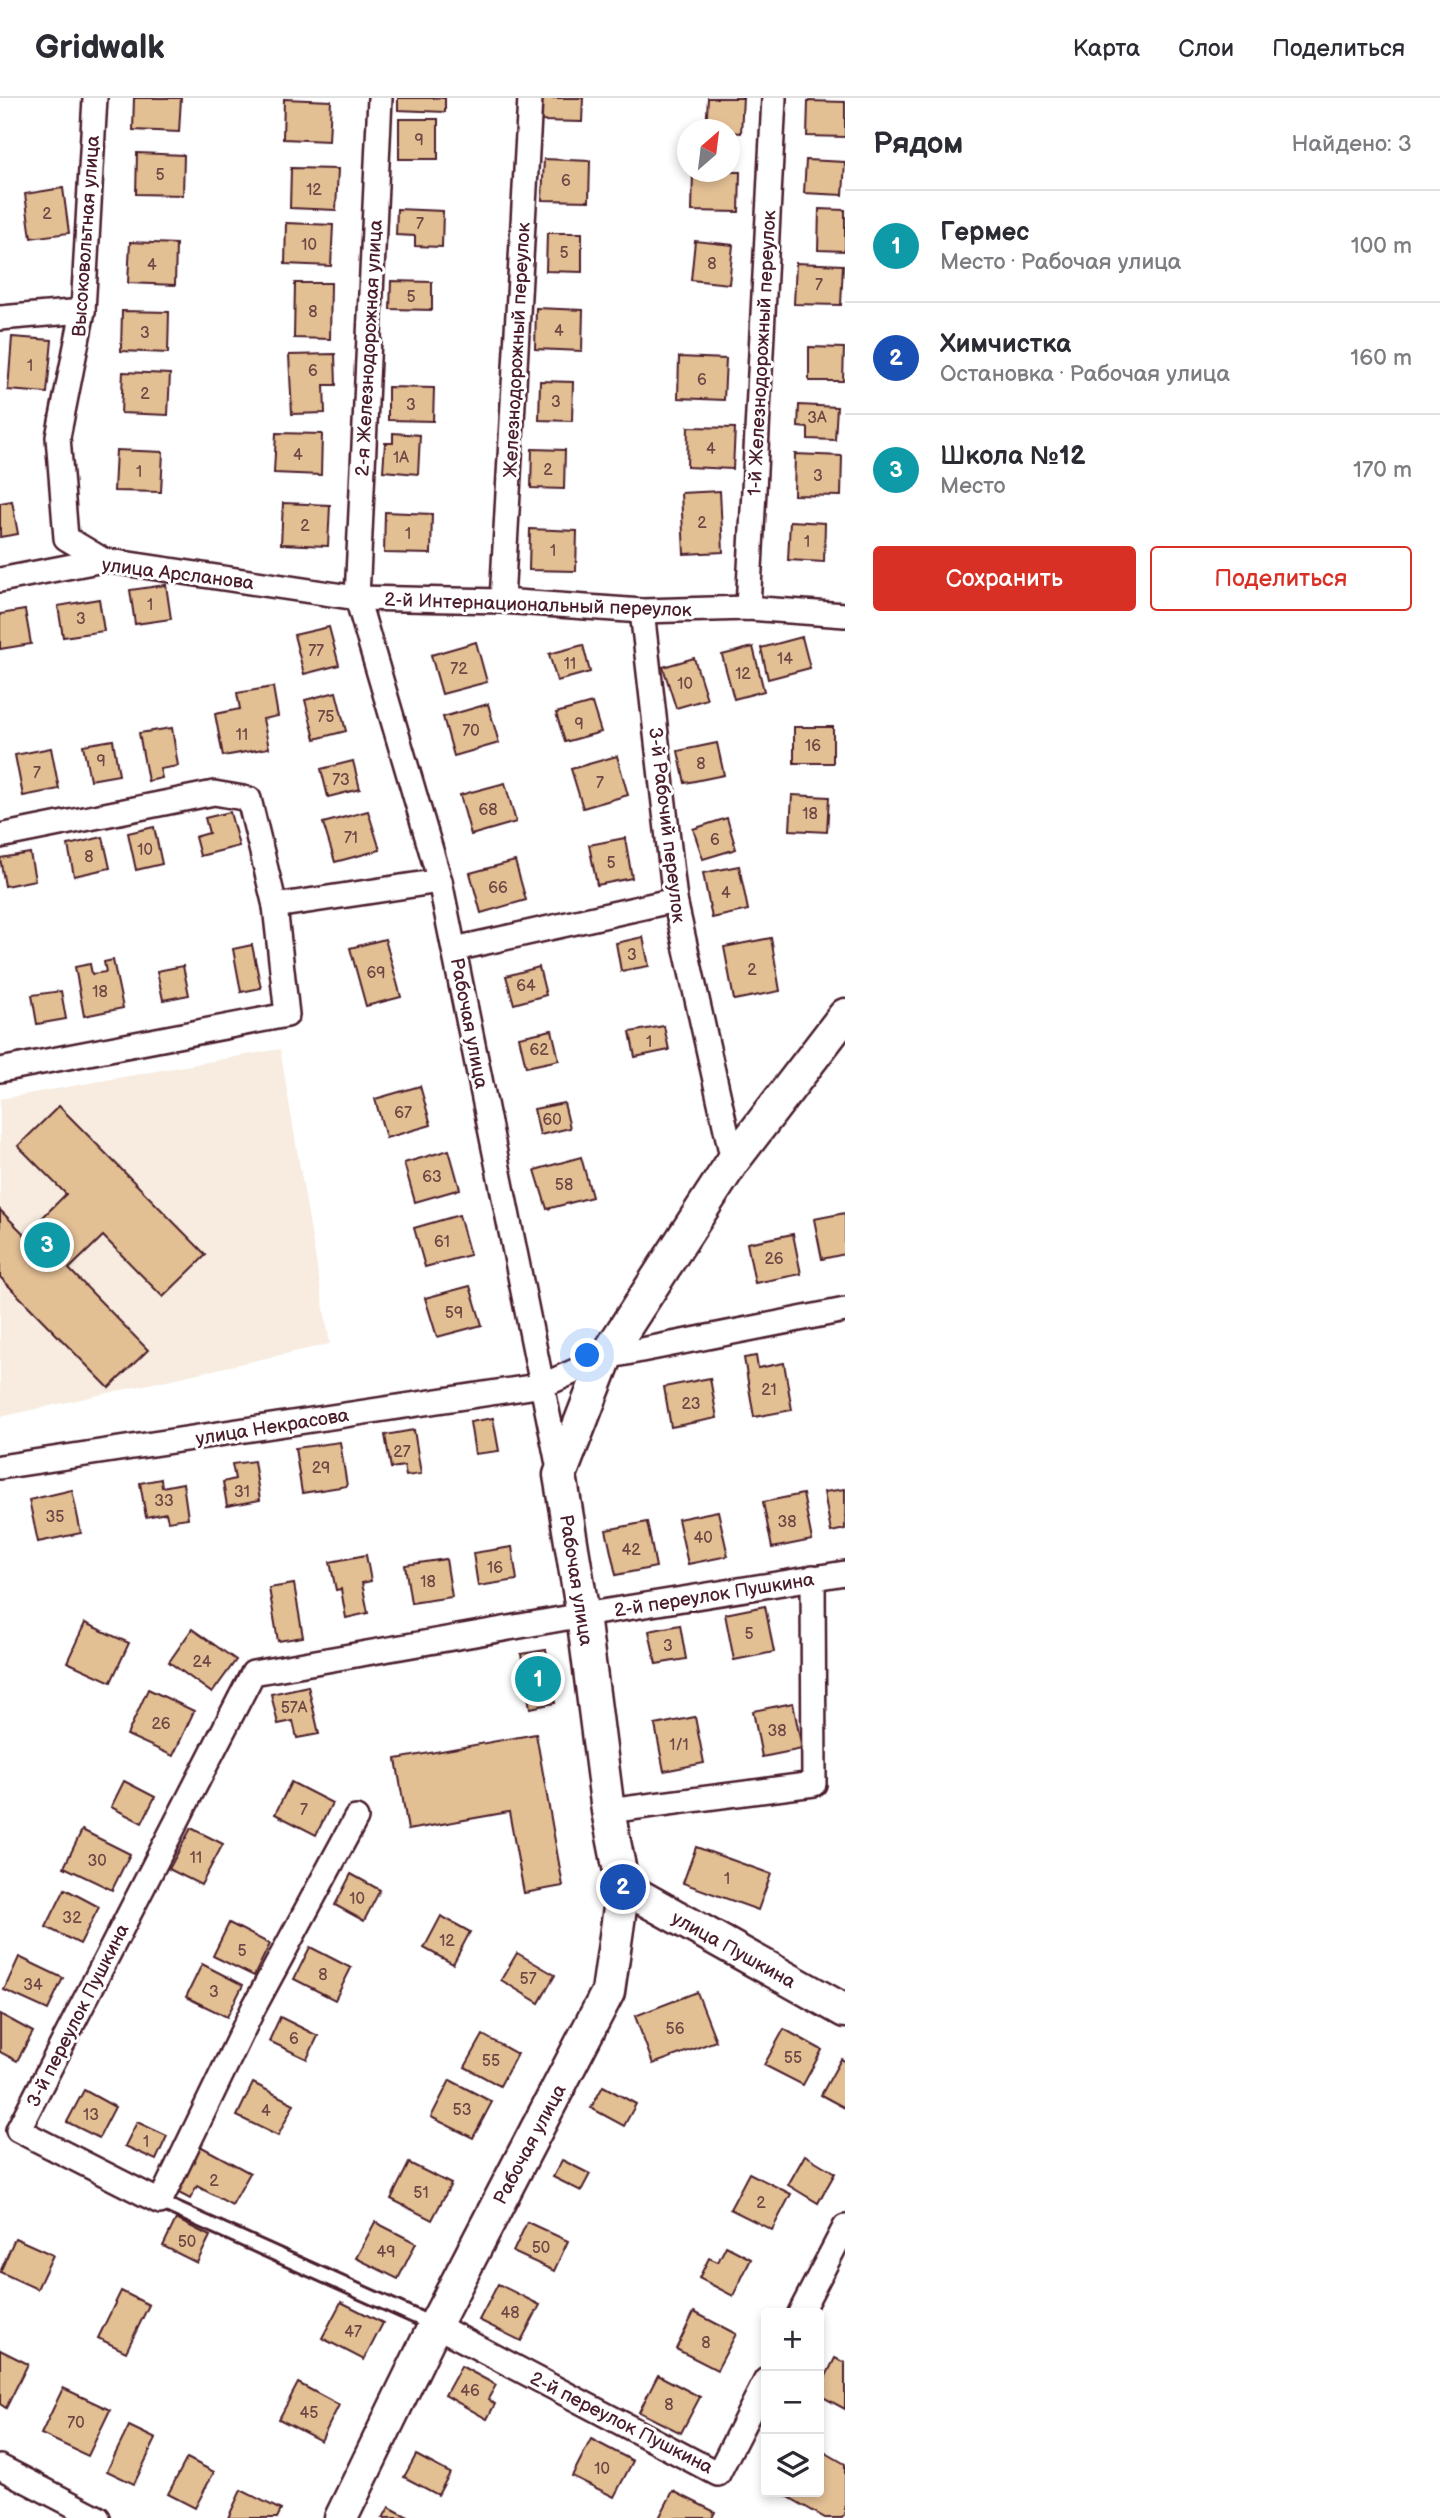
<!DOCTYPE html>
<html lang="ru">
<meta charset="utf-8">
<style>
:root{--surface:#fff;--page:#f7f7f7;--text:#2b2b33;--muted:#7c7c81;--line:#e1e1e2;--accent:#d93025}
body{margin:0;font-family:"Balsamiq Sans",sans-serif;background:var(--page);color:var(--text)}
.controls{position:absolute;right:21px;bottom:21px;display:grid;overflow:hidden;border-radius:7px;box-shadow:0 4px 10px #0003}
.controls button{width:63px;height:63px;display:grid;place-items:center;padding:0;border:0;border-bottom:2px solid var(--line);background:var(--surface);color:var(--text);font:35px sans-serif}
.compass{position:absolute;left:677px;top:21px;width:63px;height:63px;border-radius:50%;background:var(--surface);box-shadow:0 4px 10px #0003;rotate:28deg}
.you{position:absolute;left:588px;top:1258px;width:24px;height:24px;margin:-18px;border:5px solid #fff;border-radius:50%;background:#1a73e8;box-shadow:0 0 0 10px #1a73e833}
.badge{display:grid;place-items:center;width:46px;height:46px;border-radius:50%;background:var(--accent);color:#fff;font-size:23px;font-weight:700}
.pin{position:absolute;translate:-50% -50%;border:4px solid #fff;box-shadow:0 2px 7px #0006}
.list{margin:0;padding:0;list-style:none}
h2{display:flex;justify-content:space-between;align-items:center;height:91px;margin:0;padding:0 28px;font-size:30px}
h2 small{font-size:23px;font-weight:400;color:var(--muted)}
.list li{display:grid;grid-template-columns:46px 1fr auto;gap:21px;align-items:center;box-sizing:border-box;height:112px;padding:0 28px;border-top:2px solid var(--line)}
.list b{display:block;font-size:26px;white-space:nowrap}
.list p{margin:0;font-size:23px;white-space:nowrap;color:var(--muted)}
.list em{font-size:23px;font-style:normal;color:var(--muted)}
.actions{display:flex;gap:14px;padding:21px 28px}
.actions a{flex:1;padding:16px 0;border:2px solid var(--accent);border-radius:7px;text-align:center;font-size:24px;color:var(--accent)}
.actions .main{background:var(--accent);color:#fff}
.icon{flex:none;width:38px;height:38px;fill:none;stroke:currentColor;stroke-width:2;stroke-linecap:round;stroke-linejoin:round}
.map{position:relative;flex:none;width:845px;height:2420px;overflow:hidden}
header{display:flex;align-items:center;gap:42px;box-sizing:border-box;height:98px;padding:0 35px;background:var(--surface);border-bottom:2px solid var(--line)}
header strong{font-size:33px}
nav{display:flex;gap:38px;margin-inline-start:auto;font-size:24px}
main{display:flex}
aside{flex:1;background:var(--surface)}
.map>svg:first-child{display:block}
.built{fill:#f7ecdf}
.building{fill:#e3bf94;stroke:#4a1f2b;stroke-width:2}
.lines{fill:none;stroke-linecap:round;stroke-linejoin:round}
.lane-casing{stroke:#4a1f2b;stroke-width:18}
.street-casing{stroke:#4a1f2b;stroke-width:28}
.secondary-casing{stroke:#4a1f2b;stroke-width:37}
.lane{stroke:#fff;stroke-width:12}
.street{stroke:#fff;stroke-width:23}
.secondary{stroke:#fff;stroke-width:32}
.labels{text-anchor:middle;stroke-width:6;stroke-linejoin:round;paint-order:stroke}
.number-label{font-size:16px;fill:#704745}
.street-label{font-size:19px;fill:#4a1f2b;stroke:#fff}
</style>
<header>
<strong>Gridwalk</strong>
<nav><a>Карта</a><a>Слои</a><a>Поделиться</a></nav>
</header>
<main>
<div class="map">
<svg width="845" height="2420" viewBox="0 0 845 2420">
<rect width="100%" height="100%" fill="#fff"/>
<filter id="ink" filterUnits="userSpaceOnUse"><feTurbulence type="fractalNoise" baseFrequency=".0143" numOctaves="2"/><feDisplacementMap in="SourceGraphic" scale="14" xChannelSelector="R" yChannelSelector="G"/><feConvolveMatrix kernelMatrix="1 2 1 2 8 2 1 2 1" color-interpolation-filters="sRGB"/></filter>
<g filter="url(#ink)">
<polygon class="built" points="280,951 330,1246 0,1319 0,1001"/>
<g class="building">
<polygon points="134,0 181,0 179,34 133,32"/>
<polygon points="398,0 445,0 445,14 398,12"/>
<polygon points="542,0 583,0 582,24 541,23"/>
<polygon points="708,0 743,0 741,35 730,34 730,32 706,32"/>
<polygon points="284,1 331,3 329,43 283,41"/>
<polygon points="808,3 845,4 845,39 807,38"/>
<rect x="399" y="21" width="39" height="40"/>
<polygon points="137,55 184,57 183,97 136,96"/>
<polygon points="544,61 590,63 589,103 542,102"/>
<polygon points="806,62 845,64 843,97 804,95"/>
<polygon points="291,70 338,71 336,112 290,110"/>
<polygon points="693,74 740,74 739,114 692,113"/>
<polygon points="63,90 69,135 31,140 25,96"/>
<polygon points="397,111 443,113 442,149 415,148 415,138 396,137"/>
<polygon points="819,111 845,112 845,153 818,152"/>
<polygon points="286,125 333,127 331,168 285,166"/>
<polygon points="547,135 582,135 582,174 546,173"/>
<polygon points="695,143 733,147 729,186 691,182"/>
<polygon points="130,144 176,146 175,187 128,185"/>
<polygon points="796,165 843,167 841,207 794,206"/>
<polygon points="391,183 432,184 432,212 390,211"/>
<polygon points="295,185 331,185 330,241 294,240"/>
<polygon points="536,210 583,212 582,253 535,251"/>
<polygon points="122,213 169,214 168,255 121,253"/>
<polygon points="12,239 52,242 47,295 8,292"/>
<polygon points="809,249 844,250 843,283 809,283"/>
<polygon points="335,256 336,287 324,287 325,315 292,316 289,257"/>
<polygon points="679,259 726,261 724,302 678,300"/>
<polygon points="123,274 170,276 168,317 121,315"/>
<polygon points="540,283 573,284 572,323 539,322"/>
<polygon points="388,289 434,290 433,323 388,322"/>
<polygon points="799,307 837,309 835,342 808,341 808,330 798,329"/>
<polygon points="688,329 735,330 733,371 687,369"/>
<polygon points="276,335 322,336 321,377 274,375"/>
<polygon points="393,335 420,337 418,376 383,373 385,345 393,345"/>
<polygon points="532,351 565,352 564,391 531,390"/>
<polygon points="116,352 163,354 161,394 114,393"/>
<polygon points="795,356 842,358 841,398 794,397"/>
<polygon points="720,393 723,454 684,456 681,395"/>
<polygon points="12,403 18,436 0,439 0,405"/>
<polygon points="283,405 330,407 328,448 281,446"/>
<polygon points="385,414 432,416 431,456 384,455"/>
<polygon points="790,423 825,425 824,464 788,462"/>
<polygon points="530,431 577,433 576,473 529,472"/>
<polygon points="166,487 171,521 135,526 130,492"/>
<polygon points="99,501 104,533 63,539 58,508"/>
<polygon points="25,512 31,546 0,551 0,516"/>
<polygon points="329,529 339,567 304,576 294,537"/>
<polygon points="802,539 810,570 768,581 761,550"/>
<polygon points="476,544 487,584 442,596 431,557"/>
<polygon points="583,547 590,574 557,583 549,556"/>
<polygon points="753,549 764,593 734,601 722,557"/>
<polygon points="694,560 707,601 676,610 663,569"/>
<polygon points="273,589 278,618 263,621 269,650 223,658 215,616 240,611 237,595"/>
<polygon points="336,594 346,633 315,641 305,602"/>
<polygon points="592,605 601,634 565,644 556,615"/>
<polygon points="488,606 499,645 454,658 443,619"/>
<rect x="794" y="629" width="39" height="36"/>
<polygon points="172,630 178,668 160,671 162,680 148,683 139,635"/>
<polygon points="113,642 119,677 90,682 83,647"/>
<polygon points="717,645 724,677 685,685 678,653"/>
<polygon points="51,650 59,691 23,698 15,657"/>
<polygon points="617,658 628,697 583,710 571,671"/>
<polygon points="353,663 360,691 328,699 321,671"/>
<polygon points="505,685 516,724 471,737 460,697"/>
<polygon points="792,697 829,699 827,734 790,732"/>
<polygon points="368,713 380,752 335,764 323,725"/>
<polygon points="230,714 239,748 200,758 195,739 209,735 205,720"/>
<polygon points="727,720 736,751 703,761 693,731"/>
<polygon points="154,729 162,766 136,772 128,735"/>
<polygon points="103,739 110,770 74,778 68,747"/>
<polygon points="625,740 632,780 597,787 589,747"/>
<polygon points="30,755 35,782 5,788 0,760"/>
<polygon points="515,763 526,802 481,815 470,775"/>
<polygon points="739,768 748,812 712,820 703,775"/>
<polygon points="643,839 649,868 621,873 616,845"/>
<polygon points="771,840 780,893 734,902 724,849"/>
<polygon points="385,841 401,899 366,908 350,850"/>
<polygon points="252,847 261,890 241,894 233,851"/>
<polygon points="113,862 123,910 84,918 75,869 90,866 92,876 106,874 104,864"/>
<polygon points="183,868 189,897 163,902 157,873"/>
<polygon points="539,869 546,897 514,906 506,878"/>
<polygon points="61,893 66,921 37,926 32,897"/>
<polygon points="664,928 669,952 635,959 630,934"/>
<polygon points="552,932 559,962 526,969 519,939"/>
<polygon points="420,988 431,1027 386,1040 375,1001"/>
<polygon points="564,1005 570,1030 540,1037 534,1011"/>
<polygon points="59,1008 206,1157 163,1199 103,1138 69,1171 148,1252 109,1290 0,1179 0,1112 25,1137 66,1096 18,1048"/>
<polygon points="449,1052 460,1091 415,1104 404,1065"/>
<polygon points="581,1059 592,1099 547,1111 535,1072"/>
<polygon points="845,1115 845,1156 822,1161 814,1121"/>
<polygon points="459,1117 470,1157 425,1169 414,1130"/>
<polygon points="793,1136 801,1176 755,1185 747,1145"/>
<polygon points="470,1188 482,1227 437,1239 425,1200"/>
<polygon points="756,1258 758,1270 784,1265 792,1312 754,1319 744,1260"/>
<polygon points="710,1280 717,1320 671,1329 664,1289"/>
<polygon points="493,1320 499,1353 475,1356 470,1324"/>
<polygon points="414,1332 421,1376 406,1378 404,1368 391,1370 385,1337"/>
<polygon points="340,1344 347,1388 302,1395 295,1350"/>
<polygon points="254,1363 260,1402 227,1408 223,1384 235,1381 232,1366"/>
<polygon points="161,1381 162,1389 183,1385 188,1420 168,1423 166,1415 146,1419 140,1385"/>
<polygon points="845,1391 845,1431 831,1434 824,1394"/>
<polygon points="72,1392 81,1435 38,1444 29,1402"/>
<polygon points="803,1396 812,1442 772,1450 763,1404"/>
<polygon points="718,1413 728,1458 688,1466 678,1421"/>
<polygon points="647,1424 656,1469 616,1477 606,1432"/>
<polygon points="512,1449 517,1482 478,1488 473,1455"/>
<polygon points="366,1457 371,1483 362,1485 368,1515 346,1520 341,1491 336,1492 330,1464"/>
<polygon points="446,1461 452,1499 411,1505 405,1467"/>
<polygon points="294,1486 303,1539 278,1543 269,1490"/>
<polygon points="765,1508 774,1554 734,1562 725,1516"/>
<polygon points="85,1525 129,1545 111,1584 67,1564"/>
<polygon points="680,1527 686,1561 656,1566 649,1533"/>
<polygon points="192,1531 236,1562 212,1595 169,1564"/>
<polygon points="546,1552 555,1605 530,1610 521,1556"/>
<polygon points="308,1588 319,1636 297,1640 293,1623 278,1626 271,1596"/>
<polygon points="148,1591 194,1613 173,1658 127,1637"/>
<polygon points="793,1605 802,1651 762,1659 753,1613"/>
<polygon points="695,1619 704,1665 664,1673 655,1627"/>
<polygon points="536,1636 563,1788 524,1795 509,1714 408,1732 396,1661"/>
<polygon points="124,1683 155,1699 142,1725 111,1709"/>
<polygon points="291,1684 332,1705 316,1737 275,1716"/>
<polygon points="191,1730 223,1746 201,1787 169,1771"/>
<polygon points="82,1732 130,1756 112,1792 64,1769"/>
<polygon points="696,1749 771,1776 758,1812 683,1785"/>
<polygon points="351,1776 380,1792 364,1823 335,1807"/>
<polygon points="65,1791 99,1809 80,1846 46,1829"/>
<polygon points="441,1818 470,1834 453,1866 424,1850"/>
<polygon points="229,1825 270,1846 254,1878 213,1858"/>
<polygon points="310,1849 351,1870 335,1902 294,1881"/>
<polygon points="517,1855 555,1877 539,1905 501,1882"/>
<polygon points="19,1859 63,1880 48,1912 4,1892"/>
<polygon points="202,1866 243,1887 227,1919 186,1899"/>
<polygon points="697,1894 716,1943 653,1966 635,1918"/>
<polygon points="0,1916 33,1934 17,1963 0,1954"/>
<polygon points="280,1919 318,1938 307,1961 269,1943"/>
<polygon points="784,1931 822,1952 803,1987 764,1967"/>
<polygon points="483,1937 517,1956 500,1988 465,1969"/>
<polygon points="841,1961 845,1963 845,2010 821,1997"/>
<polygon points="450,1982 492,2004 473,2040 431,2019"/>
<polygon points="253,1985 294,2006 278,2038 237,2018"/>
<polygon points="603,1988 636,2006 624,2028 591,2010"/>
<polygon points="84,1992 115,2009 99,2040 67,2024"/>
<polygon points="137,2024 167,2038 156,2062 125,2048"/>
<polygon points="200,2048 250,2075 232,2107 197,2088 190,2101 175,2093"/>
<polygon points="805,2057 835,2075 818,2105 788,2087"/>
<polygon points="562,2062 590,2076 581,2093 553,2079"/>
<polygon points="409,2065 451,2086 432,2122 391,2101"/>
<polygon points="749,2075 791,2096 772,2132 730,2111"/>
<polygon points="176,2121 210,2138 197,2165 163,2148"/>
<polygon points="375,2124 416,2145 398,2181 356,2160"/>
<polygon points="527,2124 568,2143 554,2173 513,2154"/>
<polygon points="15,2140 53,2157 37,2191 0,2174"/>
<polygon points="726,2148 751,2161 733,2198 699,2180 709,2160 718,2164"/>
<polygon points="498,2186 540,2207 521,2243 479,2222"/>
<polygon points="121,2193 149,2207 126,2254 98,2240"/>
<polygon points="341,2204 383,2225 364,2262 322,2240"/>
<polygon points="694,2214 736,2236 717,2272 676,2251"/>
<polygon points="0,2252 28,2266 6,2310 0,2306"/>
<polygon points="835,2260 845,2265 845,2311 819,2297 819,2292"/>
<polygon points="461,2268 496,2287 488,2301 495,2306 487,2321 445,2297"/>
<polygon points="658,2277 700,2299 681,2335 639,2314"/>
<polygon points="298,2285 339,2307 321,2343 279,2321"/>
<polygon points="63,2290 110,2312 88,2358 41,2336"/>
<polygon points="129,2328 156,2341 134,2386 107,2373"/>
<polygon points="591,2341 633,2363 614,2399 572,2378"/>
<polygon points="819,2351 845,2366 845,2415 842,2420 825,2420 780,2394 819,2394"/>
<polygon points="416,2357 450,2375 438,2397 404,2379"/>
<polygon points="187,2360 214,2374 195,2410 168,2396"/>
<polygon points="241,2392 281,2412 277,2420 228,2420"/>
<polygon points="673,2393 715,2414 712,2420 659,2420"/>
<polygon points="389,2409 410,2420 383,2420"/>
</g>
<g class="lines">
<g class="lane-casing">
<polyline id="lane" points="160,2104 434,2227"/>
</g>
<g class="street-casing">
<g id="street">
<polyline points="95,0 83,213 58,339 66,440 103,462"/>
<polyline points="380,0 357,500 440,783 560,1376"/>
<polyline points="0,220 83,213"/>
<polyline points="0,482 103,462 357,500 502,503 642,513 748,510 845,517"/>
<polyline points="502,503 530,0"/>
<polyline points="748,510 774,0"/>
<polyline points="642,513 675,802 733,1063"/>
<polyline points="0,738 214,695 249,701 275,808 440,783"/>
<polyline points="455,851 675,802"/>
<polyline points="0,972 287,917 275,808"/>
<polyline points="0,1369 544,1287 606,1259 845,1212"/>
<polyline points="608,1713 814,1686 813,1479"/>
<polyline points="356,1720 254,1909 160,2104 18,2032 253,1575 583,1517 845,1475"/>
<polyline points="800,2215 845,2129"/>
<polyline points="435,2227 718,2376 766,2282"/>
<polyline points="0,2369 98,2420"/>
</g>
</g>
<g class="secondary-casing">
<g id="secondary">
<polyline points="623,1789 845,1913"/>
<polyline points="341,2420 435,2227 608,1894 623,1789 608,1713 583,1517 560,1377 606,1259 733,1063 845,917"/>
</g>
</g>
<use href="#lane" class="lane"/>
<use href="#street" class="street"/>
<use href="#secondary" class="secondary"/>
</g>
</g>
<g class="labels">
<g class="number-label">
<text x="419" y="47">9</text>
<text x="160" y="82">5</text>
<text x="566" y="88">6</text>
<text x="314" y="97">12</text>
<text x="47" y="121">2</text>
<text x="420" y="131">7</text>
<text x="309" y="152">10</text>
<text x="564" y="160">5</text>
<text x="712" y="171">8</text>
<text x="152" y="172">4</text>
<text x="819" y="192">7</text>
<text x="411" y="204">5</text>
<text x="313" y="219">8</text>
<text x="559" y="238">4</text>
<text x="145" y="240">3</text>
<text x="30" y="273">1</text>
<text x="313" y="278">6</text>
<text x="702" y="287">6</text>
<text x="145" y="301">2</text>
<text x="556" y="309">3</text>
<text x="411" y="312">3</text>
<text x="817" y="325">3А</text>
<text x="711" y="356">4</text>
<text x="298" y="362">4</text>
<text x="401" y="365">1А</text>
<text x="548" y="377">2</text>
<text x="139" y="379">1</text>
<text x="818" y="383">3</text>
<text x="702" y="430">2</text>
<text x="305" y="433">2</text>
<text x="408" y="441">1</text>
<text x="807" y="449">1</text>
<text x="553" y="458">1</text>
<text x="150" y="512">1</text>
<text x="81" y="526">3</text>
<text x="316" y="558">77</text>
<text x="785" y="566">14</text>
<text x="570" y="571">11</text>
<text x="459" y="576">72</text>
<text x="743" y="581">12</text>
<text x="685" y="591">10</text>
<text x="326" y="624">75</text>
<text x="579" y="631">9</text>
<text x="471" y="638">70</text>
<text x="242" y="642">11</text>
<text x="813" y="653">16</text>
<text x="101" y="668">9</text>
<text x="701" y="671">8</text>
<text x="37" y="680">7</text>
<text x="341" y="687">73</text>
<text x="600" y="690">7</text>
<text x="488" y="717">68</text>
<text x="810" y="721">18</text>
<text x="351" y="745">71</text>
<text x="715" y="747">6</text>
<text x="145" y="757">10</text>
<text x="89" y="764">8</text>
<text x="611" y="770">5</text>
<text x="498" y="795">66</text>
<text x="726" y="800">4</text>
<text x="632" y="862">3</text>
<text x="752" y="877">2</text>
<text x="376" y="880">69</text>
<text x="526" y="893">64</text>
<text x="100" y="899">18</text>
<text x="649" y="949">1</text>
<text x="539" y="957">62</text>
<text x="403" y="1020">67</text>
<text x="552" y="1027">60</text>
<text x="432" y="1084">63</text>
<text x="564" y="1092">58</text>
<text x="442" y="1149">61</text>
<text x="774" y="1166">26</text>
<text x="454" y="1220">59</text>
<text x="769" y="1297">21</text>
<text x="691" y="1311">23</text>
<text x="402" y="1359">27</text>
<text x="321" y="1375">29</text>
<text x="242" y="1399">31</text>
<text x="164" y="1408">33</text>
<text x="55" y="1424">35</text>
<text x="787" y="1429">38</text>
<text x="703" y="1445">40</text>
<text x="631" y="1457">42</text>
<text x="495" y="1475">16</text>
<text x="428" y="1489">18</text>
<text x="749" y="1541">5</text>
<text x="668" y="1553">3</text>
<text x="202" y="1569">24</text>
<text x="294" y="1615">57А</text>
<text x="161" y="1631">26</text>
<text x="777" y="1638">38</text>
<text x="679" y="1652">1/1</text>
<text x="304" y="1717">7</text>
<text x="196" y="1765">11</text>
<text x="97" y="1768">30</text>
<text x="727" y="1786">1</text>
<text x="357" y="1806">10</text>
<text x="72" y="1825">32</text>
<text x="447" y="1848">12</text>
<text x="242" y="1858">5</text>
<text x="323" y="1882">8</text>
<text x="528" y="1886">57</text>
<text x="33" y="1892">34</text>
<text x="214" y="1899">3</text>
<text x="675" y="1936">56</text>
<text x="294" y="1946">6</text>
<text x="793" y="1965">55</text>
<text x="491" y="1968">55</text>
<text x="462" y="2017">53</text>
<text x="266" y="2018">4</text>
<text x="91" y="2022">13</text>
<text x="146" y="2049">1</text>
<text x="214" y="2088">2</text>
<text x="421" y="2100">51</text>
<text x="761" y="2110">2</text>
<text x="187" y="2149">50</text>
<text x="541" y="2155">50</text>
<text x="386" y="2159">49</text>
<text x="510" y="2220">48</text>
<text x="353" y="2239">47</text>
<text x="706" y="2250">8</text>
<text x="470" y="2298">46</text>
<text x="669" y="2312">8</text>
<text x="309" y="2320">45</text>
<text x="76" y="2330">70</text>
<text x="602" y="2376">10</text>
</g>
<g class="street-label">
<text transform="translate(85 138) rotate(-86)" y="7">Высоковольтная улица</text>
<text transform="translate(368 250) rotate(-87)" y="7">2-я Железнодорожная улица</text>
<text transform="translate(516 252) rotate(-87)" y="7">Железнодорожный переулок</text>
<text transform="translate(761 255) rotate(-87)" y="7">1-й Железнодорожный переулок</text>
<text transform="translate(178 475) rotate(7)" y="7">улица Арсланова</text>
<text transform="translate(538 506) rotate(2)" y="7">2-й Интернациональный переулок</text>
<text transform="translate(668 727) rotate(83)" y="7">3-й Рабочий переулок</text>
<text transform="translate(470 925) rotate(79)" y="7">Рабочая улица</text>
<text transform="translate(272 1328) rotate(-9)" y="7">улица Некрасова</text>
<text transform="translate(577 1482) rotate(81)" y="7">Рабочая улица</text>
<text transform="translate(714 1496) rotate(-9)" y="7">2-й переулок Пушкина</text>
<text transform="translate(734 1851) rotate(29)" y="7">улица Пушкина</text>
<text transform="translate(77 1917) rotate(-63)" y="7">3-й переулок Пушкина</text>
<text transform="translate(529 2046) rotate(-62)" y="7">Рабочая улица</text>
<text transform="translate(622 2324) rotate(27)" y="7">2-й переулок Пушкина</text>
</g>
</g>
</svg>
<div class="controls">
<button>+</button>
<button>−</button>
<button><svg class="icon" aria-label="layers" viewBox="0 0 24 24"><path d="M12 4l9 5-9 5-9-5zM3 14l9 5 9-5"/></svg></button>
</div>
<svg class="compass" viewBox="-18 -18 36 36"><path d="M0-13l5 13h-10z" fill="#e53935"/><path d="M0 13l5-13h-10z" fill="#7c7c81"/></svg>
<div class="you"></div>
<div class="pin badge" style="left:538px;top:1581px;background:#0f9aa8">1</div>
<div class="pin badge" style="left:623px;top:1789px;background:#1a4fb4">2</div>
<div class="pin badge" style="left:47px;top:1147px;background:#0f9aa8">3</div>
</div>
<aside>
<h2>Рядом<small>Найдено: 3</small></h2>
<ul class="list">
<li><span class="badge" style="background:#0f9aa8">1</span><div><b>Гермес</b><p>Место · Рабочая улица</p></div><em>100 m</em></li>
<li><span class="badge" style="background:#1a4fb4">2</span><div><b>Химчистка</b><p>Остановка · Рабочая улица</p></div><em>160 m</em></li>
<li><span class="badge" style="background:#0f9aa8">3</span><div><b>Школа №12</b><p>Место</p></div><em>170 m</em></li>
</ul>
<div class="actions"><a class="main">Сохранить</a><a>Поделиться</a></div>
</aside>
</main>
